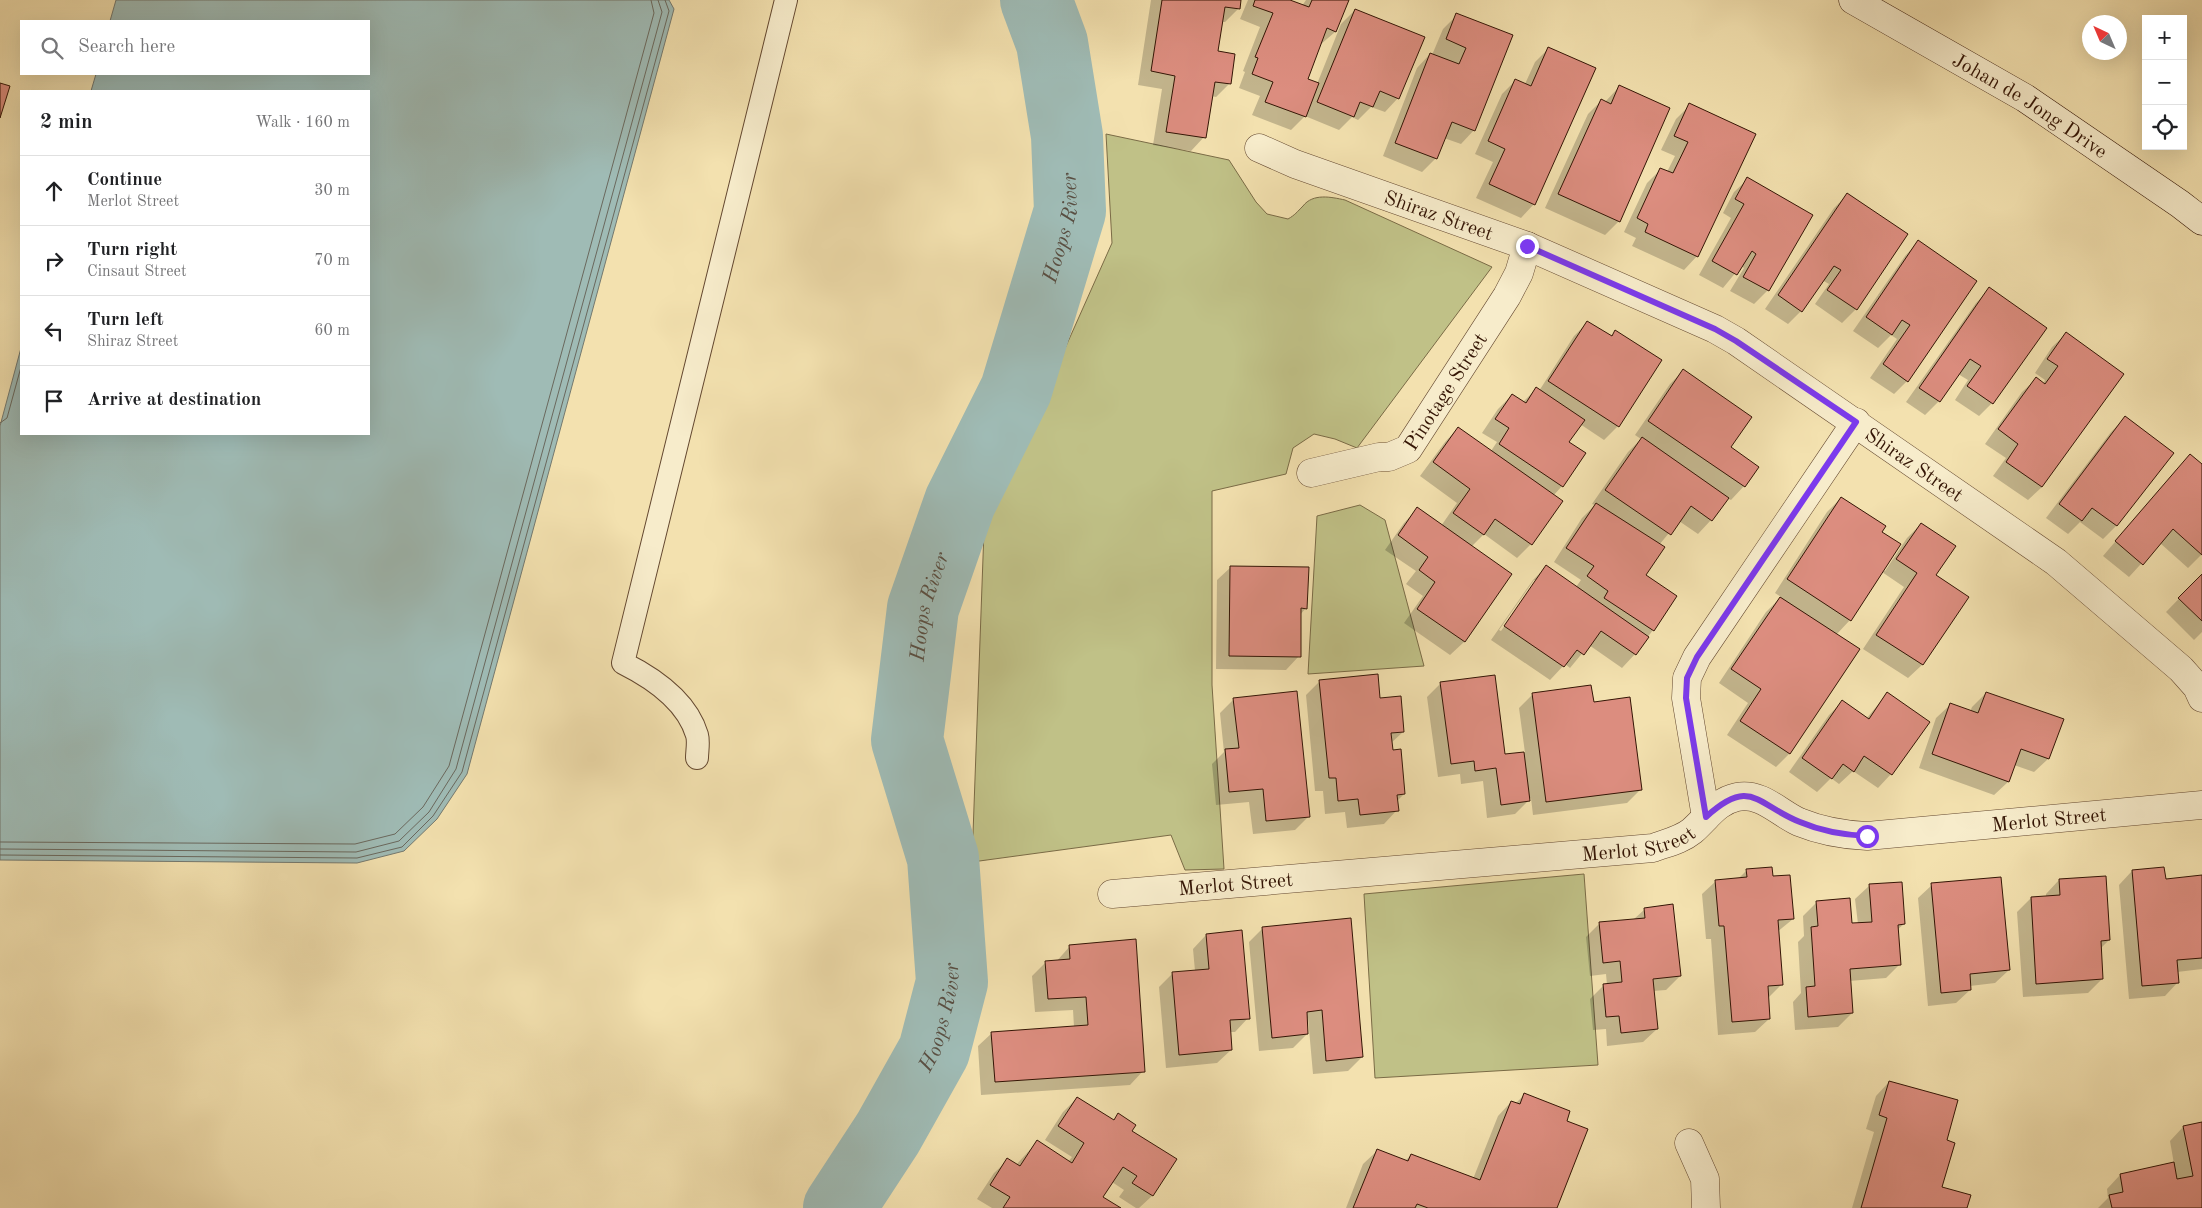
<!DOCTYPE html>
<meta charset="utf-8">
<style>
:root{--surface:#fff;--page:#f6f6f6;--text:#202124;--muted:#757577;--line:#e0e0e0}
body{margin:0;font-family:"Old Standard TT",serif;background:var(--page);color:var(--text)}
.controls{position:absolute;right:15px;top:15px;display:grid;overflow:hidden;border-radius:0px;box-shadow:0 5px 20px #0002}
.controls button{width:45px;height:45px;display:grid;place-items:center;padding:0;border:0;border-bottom:1px solid var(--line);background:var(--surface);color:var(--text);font:25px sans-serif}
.compass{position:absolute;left:2082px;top:15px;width:45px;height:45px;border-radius:50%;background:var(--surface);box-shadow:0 5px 20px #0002;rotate:316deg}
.stop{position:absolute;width:15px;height:15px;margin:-11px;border:4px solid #7c3aed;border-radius:50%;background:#fff}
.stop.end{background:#7c3aed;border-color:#fff;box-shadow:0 1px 5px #0008}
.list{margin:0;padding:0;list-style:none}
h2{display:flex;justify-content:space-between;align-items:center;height:65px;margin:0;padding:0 20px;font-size:21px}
h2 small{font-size:16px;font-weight:400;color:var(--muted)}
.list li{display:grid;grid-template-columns:32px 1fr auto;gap:15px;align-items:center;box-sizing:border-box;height:70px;padding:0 20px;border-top:1px solid var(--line)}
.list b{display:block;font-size:19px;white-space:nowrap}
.list p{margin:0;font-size:16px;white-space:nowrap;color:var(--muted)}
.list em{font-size:16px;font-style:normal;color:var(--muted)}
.icon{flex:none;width:28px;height:28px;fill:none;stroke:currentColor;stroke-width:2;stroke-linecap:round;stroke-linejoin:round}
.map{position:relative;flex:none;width:2202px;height:1208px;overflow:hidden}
.search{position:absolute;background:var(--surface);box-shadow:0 5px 20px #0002;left:20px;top:20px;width:350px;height:55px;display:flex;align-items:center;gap:12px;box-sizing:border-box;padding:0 18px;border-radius:0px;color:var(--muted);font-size:19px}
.panel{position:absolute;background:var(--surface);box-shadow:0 5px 20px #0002;left:20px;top:90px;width:350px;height:345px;border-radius:0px}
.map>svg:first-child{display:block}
.green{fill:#c0c187;stroke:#7a6b46}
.water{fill:#9fbbb5;stroke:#74796f}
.shadow{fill:#0003;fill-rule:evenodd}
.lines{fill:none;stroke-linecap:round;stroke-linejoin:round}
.shore{stroke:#6a685d;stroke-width:1}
.river{stroke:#9fbbb5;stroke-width:72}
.building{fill:#dc8d7f;stroke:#341505}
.lane-casing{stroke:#644830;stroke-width:24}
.street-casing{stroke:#644830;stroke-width:29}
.secondary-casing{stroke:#341505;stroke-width:29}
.lane{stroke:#f7eccb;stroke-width:22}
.street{stroke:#f7eccb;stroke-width:28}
.secondary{stroke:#f7eccb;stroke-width:28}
.route{stroke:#7c3aed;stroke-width:6}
.labels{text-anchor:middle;stroke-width:4;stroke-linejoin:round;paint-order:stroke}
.street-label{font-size:20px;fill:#341505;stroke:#f7eccb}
.water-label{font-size:21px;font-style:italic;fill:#594f43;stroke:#f7eccb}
</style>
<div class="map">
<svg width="2202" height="1208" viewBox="0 0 2202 1208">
<rect width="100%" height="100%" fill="#f3e1af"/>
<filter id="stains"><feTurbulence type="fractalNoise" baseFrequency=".004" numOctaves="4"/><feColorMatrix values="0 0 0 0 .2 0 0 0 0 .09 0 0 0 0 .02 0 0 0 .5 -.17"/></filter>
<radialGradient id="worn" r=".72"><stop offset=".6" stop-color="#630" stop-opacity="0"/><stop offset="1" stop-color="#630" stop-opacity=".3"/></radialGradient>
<g class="green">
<path d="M1106,134L1229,160L1256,202L1267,214L1288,219C1295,215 1297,212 1303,206C1313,193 1331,197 1345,200L1492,267L1357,448L1335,439L1314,434L1293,448L1286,474L1212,491V685L1224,869L1185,870L1171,835L972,862L984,530L1112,243Z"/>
<polygon points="1360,505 1385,520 1424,666 1308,674 1317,516"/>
<polygon points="1584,874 1598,1065 1375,1078 1364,894"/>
</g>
<polygon class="water" points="116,0 669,0 674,9 467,774 437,819 404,851 357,863 0,860 0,426 21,348 21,434 369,434 369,91 91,91 96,74 369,74 369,21 110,21"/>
<g class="shadow">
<polygon points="1151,0 1240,0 1239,8 1225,22 1222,22 1217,53 1230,83 1216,97 1211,96 1204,137 1191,151 1153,145 1162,89 1138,85"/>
<polygon points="1248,0 1286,0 1302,6 1306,0 1347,0 1335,32 1320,45 1306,79 1317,84 1341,24 1355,10 1398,98 1385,112 1371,107 1358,120 1352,117 1339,130 1305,116 1291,130 1252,115 1260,96 1239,88 1245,72 1243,71 1260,27 1240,19"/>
<polygon points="1457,15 1511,36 1474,130 1461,144 1444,138 1436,158 1422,172 1383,156 1417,68 1430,54 1432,55 1443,29"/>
<polygon points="1549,48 1534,204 1521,218 1476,198 1493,162 1475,154 1502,94 1516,80 1525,84 1535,62"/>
<polygon points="1619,87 1619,221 1605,235 1545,208 1588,114 1601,101 1605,102"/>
<polygon points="1690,105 1697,256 1684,270 1632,246 1636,238 1624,232 1647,183 1661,169 1667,172 1675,156 1661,150 1676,119"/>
<polygon points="1748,179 1811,215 1768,290 1754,304 1730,291 1744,268 1741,266 1723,288 1699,275 1731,218 1723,213 1734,192"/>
<polygon points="1847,195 1907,234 1856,309 1842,323 1815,304 1829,284 1822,280 1801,311 1788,324 1765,309 1834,208"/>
<polygon points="1918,242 1907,381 1894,394 1870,378 1897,339 1891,335 1878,348 1853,331 1905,256"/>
<polygon points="1990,289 1992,403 1979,416 1955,400 1968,380 1958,374 1939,401 1925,415 1906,402 1976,303"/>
<polygon points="1588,322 1610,337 1616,331 1618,426 1604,440 1580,424 1567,442 1562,486 1553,496 1561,501 1531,544 1517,558 1484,534 1471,547 1511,574 1464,642 1450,655 1404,623 1423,596 1406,584 1416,571 1385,550 1404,523 1417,509 1441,526 1457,503 1420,476 1445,442 1458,428 1491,451 1497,442 1482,433 1498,409 1512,395 1523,402 1536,389 1539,391 1574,336"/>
<polygon points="2066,334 2122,374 2042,487 2028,500 1993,476 2006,458 1985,444 2022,392 2036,379 2043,384 2045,380 2035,373 2052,347"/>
<path d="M1683,371L1729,448L1758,467L1744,486L1731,500L1727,498L1711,520L1698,534L1679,521L1659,545L1644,576L1653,630L1635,654L1622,668L1589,645L1570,668L1565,664L1550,680L1491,640L1533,580L1546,567L1576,587L1581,580L1554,562L1582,518L1595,505L1592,504L1628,452L1641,439L1635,435L1670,384ZM1534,580H1537L1501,631L1499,630Z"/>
<polygon points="2125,418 2172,453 2116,526 2103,539 2080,522 2068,534 2046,518 2111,432"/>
<polygon points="2202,465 2202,554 2188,568 2160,543 2129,577 2103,556 2177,469"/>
<polygon points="1841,498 1880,533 1883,570 1885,571 1907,538 1921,524 1934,576 1967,597 1922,665 1908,678 1863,649 1904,587 1882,572 1850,620 1836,635 1858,650 1789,754 1776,767 1727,735 1748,703 1719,683 1766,612 1781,597 1775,593 1827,512"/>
<polygon points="1231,567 1306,608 1300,615 1299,656 1286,670 1216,669 1217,580"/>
<polygon points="2202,575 2202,632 2194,640 2166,612"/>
<polygon points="1319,682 1403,732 1391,743 1404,794 1397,801 1397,810 1384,824 1347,828 1345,812 1325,814 1323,791 1315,791 1306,695"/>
<polygon points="1441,683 1504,756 1525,753 1519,708 1533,694 1592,704 1641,789 1627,803 1533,815 1531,798 1515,814 1487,818 1483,781 1461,784 1460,774 1438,777 1427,697"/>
<polygon points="1986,693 2062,720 2048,759 2034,772 2014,765 2008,782 1994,795 1919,768 1936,718 1950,705 1970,712 1972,707"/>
<polygon points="1887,694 1891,774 1878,788 1853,771 1839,784 1831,778 1817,792 1789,772 1829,715 1842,702 1866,719"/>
<polygon points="1234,699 1309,816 1295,830 1253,834 1249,802 1216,805 1212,764 1224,752 1220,713"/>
<polygon points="1747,870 1772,877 1793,919 1777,932 1782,984 1768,998 1769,1019 1755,1032 1718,1035 1711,939 1706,939 1702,894 1716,881 1738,879"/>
<polygon points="2132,871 2164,880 2202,876 2202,969 2177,972 2178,982 2165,996 2129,999 2119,885"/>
<polygon points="2059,880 2109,940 2100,949 2102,979 2088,993 2023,997 2017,912 2031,898 2046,897 2046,894"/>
<polygon points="1901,883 1904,924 1897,930 1900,964 1886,978 1849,981 1852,1013 1838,1027 1795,1030 1793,1002 1801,993 1798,942 1804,936 1803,916 1817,902 1851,925 1858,924 1855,899 1869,886"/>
<polygon points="1932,885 2009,970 1995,983 1970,986 1970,990 1956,1003 1928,1006 1918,898"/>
<polygon points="1645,909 1680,976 1666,990 1653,991 1657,1029 1643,1042 1607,1046 1606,1029 1593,1030 1590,999 1604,985 1607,985 1606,974 1590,976 1586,937 1599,924 1633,920"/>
<polygon points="1263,928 1362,1057 1348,1071 1313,1074 1308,1018 1306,1019 1307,1034 1293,1048 1259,1051 1249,942"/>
<polygon points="1206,935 1248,1018 1235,1032 1229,1032 1231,1050 1217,1063 1166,1068 1159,987 1172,974 1195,971 1193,949"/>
<polygon points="1070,946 1143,1071 1130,1085 981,1095 978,1046 992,1033 1074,1027 1073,1010 1035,1012 1032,976 1046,962 1056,962"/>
<polygon points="1889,1082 1946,1141 1940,1188 1966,1208 1852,1208 1874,1132 1866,1129 1876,1096"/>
<polygon points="1524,1095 1565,1122 1556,1208 1346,1208 1363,1164 1377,1151 1405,1161 1411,1155 1473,1179 1498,1116 1511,1102 1515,1104"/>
<polygon points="1077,1098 1112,1121 1118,1115 1131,1131 1175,1160 1152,1196 1139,1208 1136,1208 1119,1197 1124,1190 1112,1182 1101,1197 1119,1208 992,1208 977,1199 994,1173 1008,1160 1016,1165 1037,1142 1068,1162 1072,1157 1045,1140 1063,1112"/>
<polygon points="2202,1123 2202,1208 2098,1208 2108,1198 2107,1189 2120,1175 2174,1164 2170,1141 2183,1127"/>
</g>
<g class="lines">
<g class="shore">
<polyline points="0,423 7,418 21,367"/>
<polyline points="0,842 355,844 395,834 423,807 449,766 654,13 651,0"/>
<polyline points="0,849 356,852 399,841 429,812 456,769 662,12 658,0"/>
<polyline points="0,855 357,858 402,847 433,816 462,772 669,11 665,0"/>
</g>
<path class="river" id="s1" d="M839,1208L888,1133L934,1051L952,982L943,858L907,740L923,608L960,502L1016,390L1070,211L1067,136L1052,43L1036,0"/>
</g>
<g class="building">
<polygon points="1162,0 1241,0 1240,9 1225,7 1218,51 1235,54 1231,84 1215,82 1206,138 1166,132 1175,76 1151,71"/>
<polygon points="1255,0 1290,0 1309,7 1312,0 1349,0 1336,32 1327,28 1308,79 1319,83 1306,117 1265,102 1273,82 1252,74 1258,58 1255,57 1273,13 1253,6"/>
<polygon points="1355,9 1425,37 1399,99 1380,91 1373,107 1360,102 1354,117 1317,102"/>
<polygon points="1456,13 1513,35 1475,131 1452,122 1437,159 1395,143 1430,53 1459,64 1466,48 1446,39"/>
<polygon points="1548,47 1596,68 1535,205 1489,184 1505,149 1488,141 1515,79 1531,86"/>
<polygon points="0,83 10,86 0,118"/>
<polygon points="1619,85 1670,108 1620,222 1558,194 1601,99 1611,104"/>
<polygon points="1689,103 1756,134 1698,257 1645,232 1648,224 1637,218 1660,168 1673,173 1688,142 1674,136"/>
<polygon points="1747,177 1813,215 1769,291 1743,277 1756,254 1752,251 1737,275 1712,261 1744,204 1735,199"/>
<polygon points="1847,193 1908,234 1857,310 1827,290 1841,270 1834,266 1802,312 1778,295"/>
<polygon points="1918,240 1977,281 1908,382 1883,364 1910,325 1902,320 1892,335 1866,317"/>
<polygon points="1989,287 2047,328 1993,404 1967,386 1981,366 1970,359 1940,402 1919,388"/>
<polygon points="1587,321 1612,336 1615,330 1662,360 1619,427 1548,381"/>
<polygon points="2066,332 2124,374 2042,487 2006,462 2018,444 1998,429 2036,377 2045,384 2058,366 2047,359"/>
<polygon points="1683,369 1752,417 1731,447 1759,467 1745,487 1648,421"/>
<polygon points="1536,387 1585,420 1569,442 1586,453 1563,487 1499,444 1509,428 1495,419 1512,394 1526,403"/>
<polygon points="2125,416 2174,453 2117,526 2092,508 2082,521 2059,504"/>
<polygon points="1458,427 1563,501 1532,545 1495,519 1484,535 1453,513 1470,489 1433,462"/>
<polygon points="1642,437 1729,498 1712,521 1691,506 1671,535 1605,490"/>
<polygon points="2190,454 2202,464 2202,555 2173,529 2143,565 2115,541"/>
<polygon points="1841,497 1886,526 1882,532 1901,544 1851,621 1787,579"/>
<polygon points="1596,503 1665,547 1646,575 1677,596 1654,631 1604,598 1608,591 1587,576 1594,566 1566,548"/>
<polygon points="1417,507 1512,574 1465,642 1417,609 1435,582 1419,570 1428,557 1398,535"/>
<polygon points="1921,523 1956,546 1936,575 1969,597 1923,665 1876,635 1917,573 1896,559"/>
<polygon points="1546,565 1649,637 1636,655 1601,631 1584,655 1577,650 1564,667 1504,626"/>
<polygon points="1230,566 1309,567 1307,609 1301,608 1301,657 1229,656"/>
<polygon points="2202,574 2202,621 2178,598"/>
<polygon points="1780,597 1860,649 1790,754 1740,721 1761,689 1731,669"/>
<polygon points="1378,674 1380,698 1401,696 1404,732 1391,733 1393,750 1401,749 1405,794 1397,795 1399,811 1360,815 1358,799 1338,801 1336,778 1329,778 1319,680"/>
<polygon points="1495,675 1505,754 1524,752 1530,801 1501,805 1496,768 1475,771 1474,761 1451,764 1440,682"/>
<polygon points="1591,685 1594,702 1630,697 1642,790 1546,802 1532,693"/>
<polygon points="1297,691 1310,817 1266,821 1263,789 1229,792 1225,749 1239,748 1233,698"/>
<polygon points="1887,692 1930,722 1892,775 1864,756 1854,772 1843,764 1832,779 1802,758 1842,700 1869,719"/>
<polygon points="1986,692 2064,719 2049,759 2021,749 2009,782 1932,754 1950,703 1978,713"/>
<polygon points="1772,867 1773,876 1790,875 1794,919 1778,920 1783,985 1768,986 1770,1019 1732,1022 1724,926 1719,926 1715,880 1747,877 1746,869"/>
<polygon points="2164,867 2166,879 2202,875 2202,958 2177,960 2179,983 2142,986 2132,870"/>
<polygon points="2106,876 2110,940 2101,941 2103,979 2036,984 2031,897 2060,895 2059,879"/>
<polygon points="2001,877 2010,970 1970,974 1971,990 1941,993 1931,883"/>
<polygon points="1902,882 1905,924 1898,925 1901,965 1850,969 1853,1013 1808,1017 1806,987 1815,986 1811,927 1818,926 1816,901 1850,898 1852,923 1872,922 1869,884"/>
<polygon points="1673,904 1681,976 1653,979 1658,1029 1621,1033 1619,1016 1606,1017 1603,984 1622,982 1620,961 1603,963 1599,922 1645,918 1644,908"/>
<polygon points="1351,918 1363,1057 1326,1061 1322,1010 1307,1012 1308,1034 1272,1038 1262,927"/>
<polygon points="1242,930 1250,1019 1230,1020 1232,1050 1179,1055 1172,972 1209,969 1206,934"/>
<polygon points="1136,939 1145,1072 995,1082 991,1032 1088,1025 1086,997 1048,999 1045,961 1070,959 1069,945"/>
<polygon points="1889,1081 1958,1100 1947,1140 1955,1143 1942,1187 1971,1195 1967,1208 1861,1208 1887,1118 1879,1115"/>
<polygon points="1524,1093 1570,1111 1567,1121 1588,1129 1557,1208 1428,1208 1417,1204 1415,1208 1353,1208 1377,1149 1408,1161 1411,1154 1480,1180 1511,1101 1520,1104"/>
<polygon points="1077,1097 1114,1120 1118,1113 1136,1125 1132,1131 1177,1159 1153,1196 1132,1183 1137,1176 1123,1167 1103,1197 1121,1208 1003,1208 1010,1197 990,1185 1007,1158 1020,1166 1037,1140 1072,1163 1084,1143 1058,1126"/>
<polygon points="2202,1122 2202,1208 2112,1208 2109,1195 2123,1192 2120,1174 2174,1162 2177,1179 2193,1176 2183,1126"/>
</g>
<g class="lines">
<g class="lane-casing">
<path id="lane" d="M697,758C697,751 699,742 697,735C687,701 653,678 623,663L786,0"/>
</g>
<g class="street-casing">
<g id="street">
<path id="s2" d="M1259,148L1295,164L1527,246L1715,329L1736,341L2056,562L2181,669L2197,687L2202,698"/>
<path id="s3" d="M1311,473L1379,457H1389L1408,449L1507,296L1519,273L1527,246"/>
<polyline points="1706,817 1686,698 1687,678 1697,657 1856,422"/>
<path id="s4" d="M1112,894L1653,848C1666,843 1681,840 1692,831C1707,818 1717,801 1737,797C1761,792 1779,813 1799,822C1821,831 1844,835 1867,836L2202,805"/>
<polyline points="1689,1143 1705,1179 1706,1208"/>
</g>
</g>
<g class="secondary-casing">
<g id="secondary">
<path id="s5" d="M1853,0L2025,98L2180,204L2202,221"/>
</g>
</g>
<use href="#lane" class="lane"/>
<use href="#street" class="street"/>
<use href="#secondary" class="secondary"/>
</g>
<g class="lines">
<path class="route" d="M1527,246L1715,329L1736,341L1856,422L1697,657L1687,678L1686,698L1706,817C1751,776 1757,805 1800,822C1821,831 1844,835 1867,836"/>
</g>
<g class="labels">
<g class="street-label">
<text dy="7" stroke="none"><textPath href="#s5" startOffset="206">Johan de Jong Drive</textPath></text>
<text dy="7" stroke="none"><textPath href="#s2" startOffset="192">Shiraz Street</textPath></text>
<text dy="7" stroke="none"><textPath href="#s3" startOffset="169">Pinotage Street</textPath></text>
<text dy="7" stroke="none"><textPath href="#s2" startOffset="732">Shiraz Street</textPath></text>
<text dy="7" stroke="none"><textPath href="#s4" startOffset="964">Merlot Street</textPath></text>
<text dy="7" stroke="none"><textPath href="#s4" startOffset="529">Merlot Street</textPath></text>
<text dy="7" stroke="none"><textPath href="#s4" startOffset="124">Merlot Street</textPath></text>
</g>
<g class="water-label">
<text dy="7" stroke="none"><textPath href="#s1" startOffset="1042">Hoops River</textPath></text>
<text dy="7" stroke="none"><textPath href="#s1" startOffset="638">Hoops River</textPath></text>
<text dy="7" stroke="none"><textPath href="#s1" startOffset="218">Hoops River</textPath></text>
</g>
</g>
<rect width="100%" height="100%" filter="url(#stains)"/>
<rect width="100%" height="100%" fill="url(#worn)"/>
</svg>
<div class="controls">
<button>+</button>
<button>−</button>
<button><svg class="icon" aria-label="locate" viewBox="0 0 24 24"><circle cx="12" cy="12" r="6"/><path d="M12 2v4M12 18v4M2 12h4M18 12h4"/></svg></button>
</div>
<svg class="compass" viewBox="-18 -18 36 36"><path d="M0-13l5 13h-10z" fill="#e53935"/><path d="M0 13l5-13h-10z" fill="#757577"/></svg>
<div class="stop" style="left:1867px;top:836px"></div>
<div class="stop end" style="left:1527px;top:246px"></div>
<div class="search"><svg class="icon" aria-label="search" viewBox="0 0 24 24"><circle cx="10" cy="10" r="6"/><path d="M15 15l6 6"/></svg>Search here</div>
<section class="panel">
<h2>2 min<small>Walk · 160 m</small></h2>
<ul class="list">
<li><svg class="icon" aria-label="ahead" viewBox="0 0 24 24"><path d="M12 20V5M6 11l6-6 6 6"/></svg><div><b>Continue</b><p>Merlot Street</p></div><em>30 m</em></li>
<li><svg class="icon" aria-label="right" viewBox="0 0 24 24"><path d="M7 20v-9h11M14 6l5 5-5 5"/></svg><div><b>Turn right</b><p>Cinsaut Street</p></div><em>70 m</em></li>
<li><svg class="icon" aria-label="left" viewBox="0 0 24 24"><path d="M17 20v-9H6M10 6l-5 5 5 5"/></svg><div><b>Turn left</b><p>Shiraz Street</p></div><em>60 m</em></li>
<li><svg class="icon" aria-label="arrive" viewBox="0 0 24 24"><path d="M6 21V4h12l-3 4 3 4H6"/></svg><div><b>Arrive at destination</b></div></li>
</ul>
</section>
</div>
